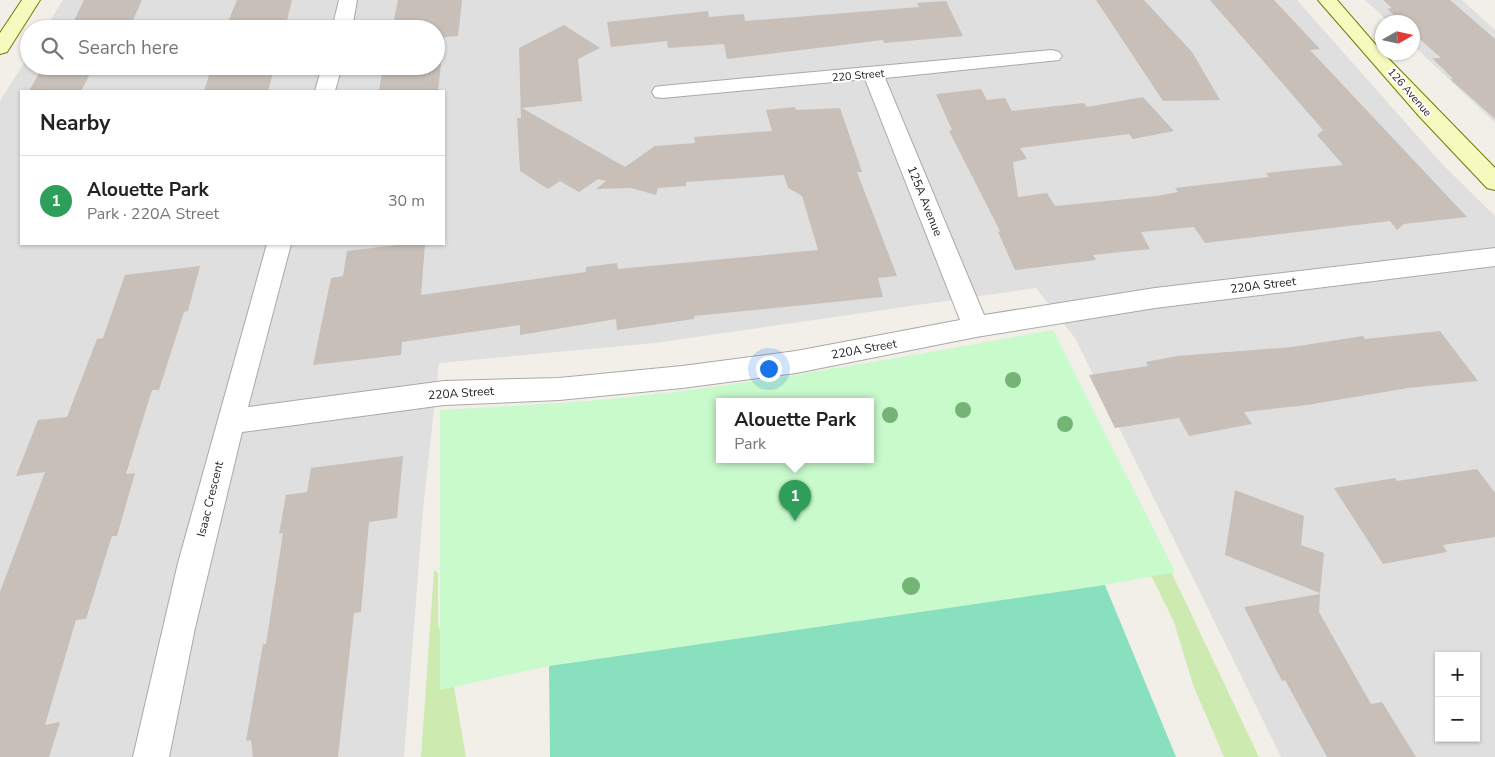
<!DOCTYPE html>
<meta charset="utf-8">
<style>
:root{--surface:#fff;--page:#f6f6f6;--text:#222;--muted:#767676;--line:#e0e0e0;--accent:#d40000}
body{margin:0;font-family:"Nunito Sans",sans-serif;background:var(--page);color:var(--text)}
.controls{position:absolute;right:15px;bottom:15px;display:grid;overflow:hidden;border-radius:0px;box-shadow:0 1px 4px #0004}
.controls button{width:45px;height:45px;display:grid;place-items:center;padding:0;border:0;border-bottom:1px solid var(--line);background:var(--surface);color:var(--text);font:25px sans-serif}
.compass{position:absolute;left:1375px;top:15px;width:45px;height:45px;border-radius:50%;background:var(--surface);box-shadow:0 1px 4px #0004;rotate:81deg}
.you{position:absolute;left:768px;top:368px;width:18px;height:18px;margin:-12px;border:4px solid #fff;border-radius:50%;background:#1a73e8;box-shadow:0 0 0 8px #1a73e833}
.badge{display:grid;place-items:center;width:32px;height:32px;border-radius:50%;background:var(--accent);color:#fff;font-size:16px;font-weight:700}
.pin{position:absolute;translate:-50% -41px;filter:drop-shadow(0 1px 2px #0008)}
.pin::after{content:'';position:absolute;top:26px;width:18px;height:15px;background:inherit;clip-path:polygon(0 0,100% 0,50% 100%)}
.popup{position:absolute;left:716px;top:398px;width:158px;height:65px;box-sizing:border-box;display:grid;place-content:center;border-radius:0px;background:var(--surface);filter:drop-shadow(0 1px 4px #0005);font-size:16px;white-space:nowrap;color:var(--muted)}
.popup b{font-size:19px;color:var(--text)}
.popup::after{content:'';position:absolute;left:50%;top:100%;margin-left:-10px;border:10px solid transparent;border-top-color:var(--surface)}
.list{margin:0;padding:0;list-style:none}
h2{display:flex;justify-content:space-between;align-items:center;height:65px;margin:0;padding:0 20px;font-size:21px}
h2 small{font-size:16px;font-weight:400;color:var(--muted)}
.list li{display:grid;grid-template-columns:32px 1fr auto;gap:15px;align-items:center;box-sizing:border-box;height:90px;padding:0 20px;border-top:1px solid var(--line)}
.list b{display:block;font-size:19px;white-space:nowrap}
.list p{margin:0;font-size:16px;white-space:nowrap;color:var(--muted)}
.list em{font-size:16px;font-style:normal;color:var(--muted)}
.icon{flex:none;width:28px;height:28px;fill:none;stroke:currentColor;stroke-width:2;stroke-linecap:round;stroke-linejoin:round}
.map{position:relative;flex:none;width:1495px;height:757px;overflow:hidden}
.search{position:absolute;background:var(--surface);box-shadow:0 1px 4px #0004;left:20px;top:20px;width:425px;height:55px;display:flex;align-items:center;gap:12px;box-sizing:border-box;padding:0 18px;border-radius:28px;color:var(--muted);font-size:19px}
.panel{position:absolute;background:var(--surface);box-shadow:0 1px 4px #0004;left:20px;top:90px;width:425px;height:155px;border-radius:0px}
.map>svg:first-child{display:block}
.residential{fill:#e0dfdf;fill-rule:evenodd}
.grass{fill:#cdebb0}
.park{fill:#c8facc;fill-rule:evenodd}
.pitch{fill:#88e0be}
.building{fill:#c7bfb8}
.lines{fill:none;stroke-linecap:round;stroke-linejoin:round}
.street-casing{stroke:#a9a9a9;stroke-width:2}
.secondary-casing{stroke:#707d05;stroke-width:2}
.street{fill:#fff;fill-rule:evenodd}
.secondary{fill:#f7fabf;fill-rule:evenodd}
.tree{fill:#74b475}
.labels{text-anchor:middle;stroke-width:4;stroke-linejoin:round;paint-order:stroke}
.far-street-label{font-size:11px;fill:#222;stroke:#fff}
.street-label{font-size:12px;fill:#222;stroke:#fff}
</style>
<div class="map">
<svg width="1495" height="757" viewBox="0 0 1495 757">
<rect width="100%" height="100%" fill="#f2efe9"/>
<g class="residential">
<path d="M63,0H1297L1443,165L1495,216V757H1281L1075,338L1036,288L655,343L439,363L423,510L404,757H0V101L29,55V66H436V29H45ZM21,91H444V244H21ZM1439,656H1476V738H1439Z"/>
<polygon points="1365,0 1462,0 1495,30 1495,123 1413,45 1412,22 1389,22"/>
</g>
<g class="grass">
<polygon points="1123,470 1259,757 1224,757 1193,685 1174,622 1137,547"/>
<polygon points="434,570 438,573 438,624 450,664 466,757 421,757"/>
</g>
<path class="park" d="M1053,330L1175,572L1105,585L549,666L440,690V410C489,407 539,405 588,401C744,387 899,358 1053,330ZM720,402H870V460H720Z"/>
<polygon class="pitch" points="1105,585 1176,757 550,757 549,666"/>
<g class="building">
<polygon points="84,0 142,0 129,29 66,29 71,27"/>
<polygon points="237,0 292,0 285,29 225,29"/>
<polygon points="398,0 462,0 458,36 444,37 438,91 379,91 383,66 436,66 436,29 390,29 392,29"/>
<polygon points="1096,0 1144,0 1192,52 1220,100 1163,101"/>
<polygon points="1210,0 1274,0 1320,49 1310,50 1467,217 1404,224 1397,230 1390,221 1205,243 1194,227 1141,232 1150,249 1093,255 1096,260 1015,270 998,232 1000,231 949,131 952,130 936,94 981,89 987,100 1005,98 1012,111 1084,103 1087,107 1143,97 1174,131 1133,139 1129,134 1020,148 1027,159 1013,162 1018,197 1047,193 1055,206 1157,196 1178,192 1175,188 1269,177 1266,173 1343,165 1317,135 1323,130"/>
<polygon points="1383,0 1450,0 1495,39 1495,119 1450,79 1453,79 1432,58 1441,58 1412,32 1412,22 1402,22 1387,9 1392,8"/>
<polygon points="946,1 963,36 884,43 883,40 727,59 724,44 668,48 667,41 611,47 607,22 708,11 709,17 744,14 745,21 919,7 917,3"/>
<polygon points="564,25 600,48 578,59 582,101 522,108 625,167 655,146 695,143 694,137 772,131 766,110 795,107 796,110 840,108 862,172 857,172 897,276 878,278 883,297 694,316 694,319 617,330 616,319 520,335 520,325 402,342 401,355 313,365 331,278 343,276 347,251 405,244 425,244 421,295 586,272 586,267 617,263 618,269 818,250 802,196 788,188 784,175 686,182 686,186 658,188 656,195 631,188 596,189 606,181 598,179 579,192 560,181 548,189 520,171 517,118 521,118 519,48"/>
<polygon points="43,66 94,66 81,91 29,91"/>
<polygon points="212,66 275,66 268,91 204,91"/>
<polygon points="200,266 188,311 184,312 159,390 152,390 126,474 135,473 117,536 112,536 86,619 76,620 45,725 60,722 49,757 0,757 0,592 45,472 16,476 38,420 67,417 97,339 103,338 125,275"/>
<polygon points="1440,331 1478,381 1408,388 1307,405 1244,412 1252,424 1189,436 1179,418 1115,428 1089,375 1148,366 1146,362 1177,356 1292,347 1363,336 1365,339"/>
<polygon points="403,456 397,518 369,522 361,612 354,613 338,757 253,757 251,740 246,741 263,644 266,644 283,533 279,534 286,495 307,492 311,468"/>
<polygon points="1477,469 1495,493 1495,537 1443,545 1447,552 1383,564 1334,488 1395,478 1397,481"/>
<polygon points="1235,490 1304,516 1301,545 1324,553 1320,593 1225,555"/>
<polygon points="1320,594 1319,612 1371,704 1382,702 1416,757 1327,757 1285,680 1282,681 1244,607"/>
</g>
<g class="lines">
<g class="street-casing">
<g id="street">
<polygon points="339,0 357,0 352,29 332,29"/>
<polygon points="1052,50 1059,52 1062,56 1059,60 885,78 984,315 1155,288 1495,248 1495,266 1155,308 976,337 796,373 682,388 559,400 444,405 242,432 195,628 169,757 133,757 178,563 267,244 291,244 248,407 444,381 559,378 682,366 796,351 960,320 865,79 662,98 655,97 652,92 655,87 662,86"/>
<polygon points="322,66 342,66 335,91 315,91"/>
</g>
</g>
<g class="secondary-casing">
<g id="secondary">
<polygon points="22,0 40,0 7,52 0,54 0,33"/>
<polygon points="1318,0 1337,0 1382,52 1495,168 1495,190 1487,188 1419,116"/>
</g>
</g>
<use href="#street" class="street"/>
<use href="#secondary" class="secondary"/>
</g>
<g class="tree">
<circle cx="1013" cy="380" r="8"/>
<circle cx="963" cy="410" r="8"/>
<circle cx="890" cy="415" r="8"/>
<circle cx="1065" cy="424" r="8"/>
<circle cx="911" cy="586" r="9"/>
</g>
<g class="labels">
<g class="far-street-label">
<text transform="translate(858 75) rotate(-5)" y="4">220 Street</text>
<text transform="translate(1410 92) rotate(49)" y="4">126 Avenue</text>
</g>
<g class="street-label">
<text transform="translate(925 201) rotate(68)" y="4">125A Avenue</text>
<text transform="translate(1263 285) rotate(-7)" y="4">220A Street</text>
<text transform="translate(864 349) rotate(-10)" y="4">220A Street</text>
<text transform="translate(461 393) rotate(-4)" y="4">220A Street</text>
<text transform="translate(210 499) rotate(-76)" y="4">Isaac Crescent</text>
</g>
</g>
</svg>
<div class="controls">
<button>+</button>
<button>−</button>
</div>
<svg class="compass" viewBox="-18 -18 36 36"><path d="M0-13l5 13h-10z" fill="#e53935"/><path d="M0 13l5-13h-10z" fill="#767676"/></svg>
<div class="you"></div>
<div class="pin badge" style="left:795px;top:521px;background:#2e9e5b">1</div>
<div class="popup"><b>Alouette Park</b>Park</div>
<div class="search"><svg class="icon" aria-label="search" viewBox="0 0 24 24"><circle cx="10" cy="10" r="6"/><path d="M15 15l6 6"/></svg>Search here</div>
<section class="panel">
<h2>Nearby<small></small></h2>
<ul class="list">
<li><span class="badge" style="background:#2e9e5b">1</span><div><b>Alouette Park</b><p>Park · 220A Street</p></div><em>30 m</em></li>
</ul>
</section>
</div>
